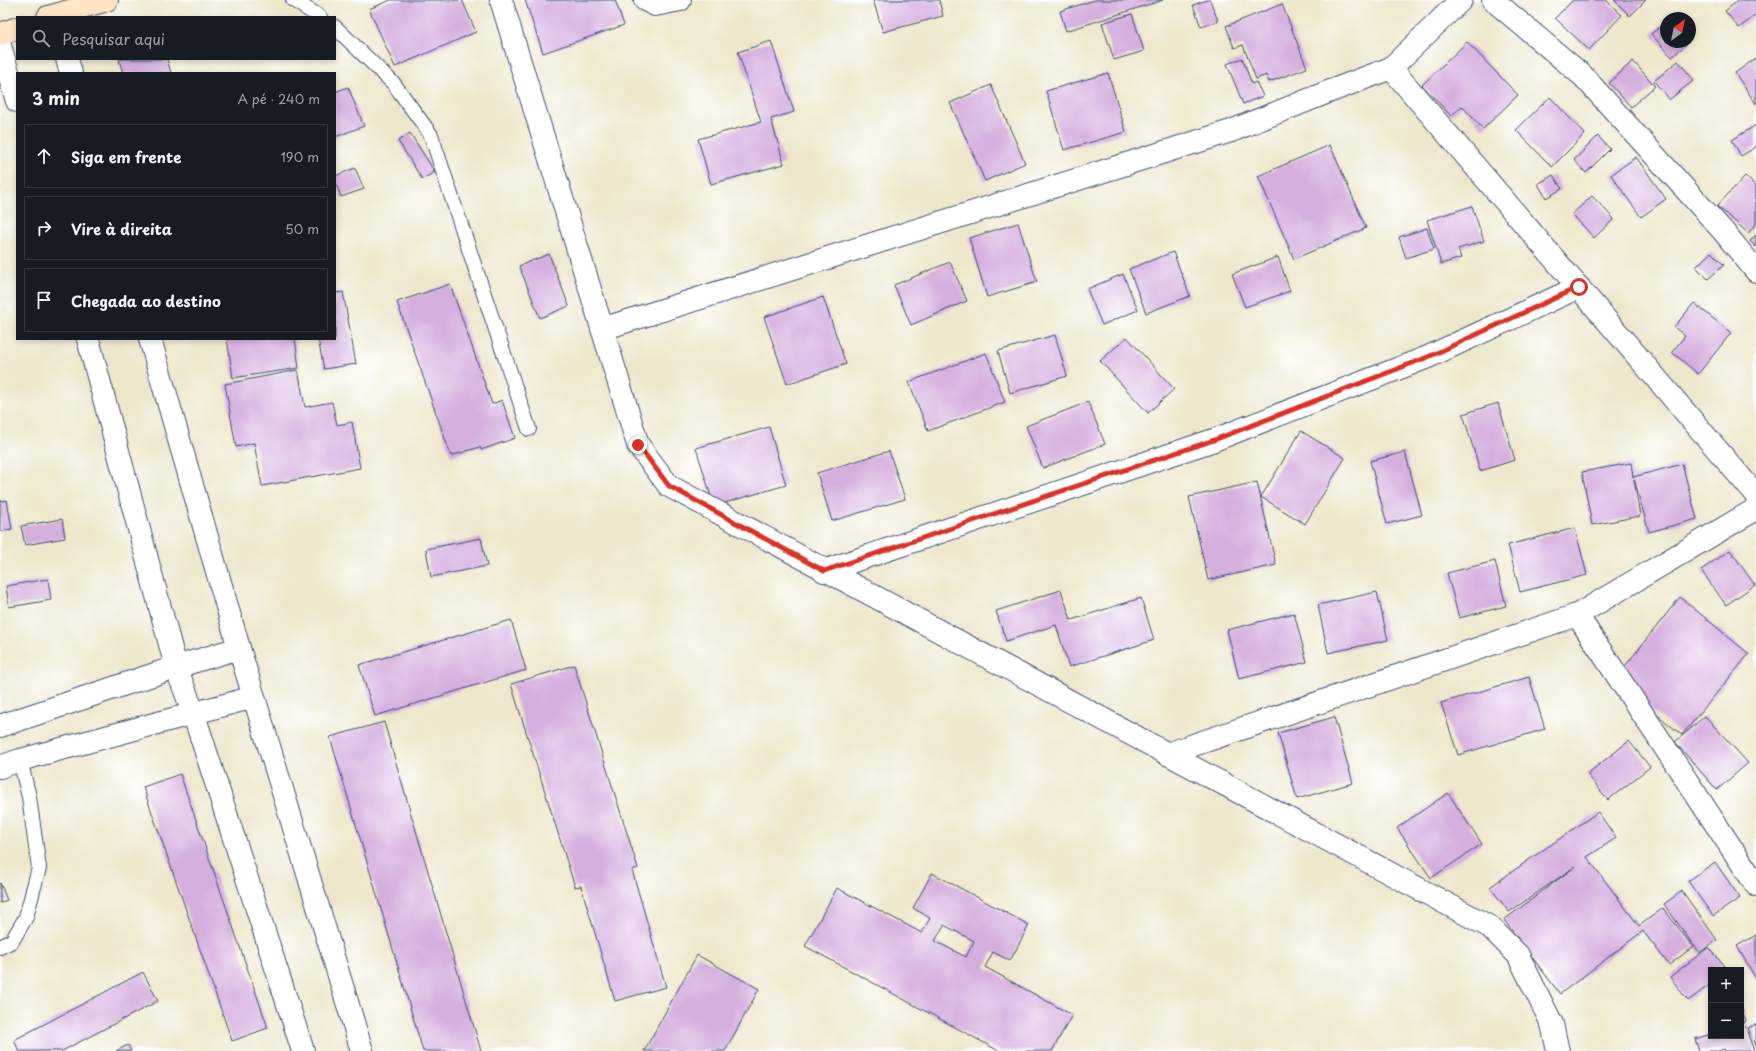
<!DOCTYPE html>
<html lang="pt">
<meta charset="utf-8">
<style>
:root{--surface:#171b24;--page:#242831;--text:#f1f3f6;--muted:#9ea1a6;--line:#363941}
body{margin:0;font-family:"Playpen Sans",sans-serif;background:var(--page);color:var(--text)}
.controls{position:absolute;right:12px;bottom:12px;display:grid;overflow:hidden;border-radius:0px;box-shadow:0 2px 6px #0003}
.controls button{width:36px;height:36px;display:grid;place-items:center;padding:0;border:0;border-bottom:1px solid var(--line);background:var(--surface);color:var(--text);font:20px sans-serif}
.compass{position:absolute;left:1660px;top:12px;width:36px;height:36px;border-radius:50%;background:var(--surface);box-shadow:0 2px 6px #0003;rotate:33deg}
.stop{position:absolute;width:12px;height:12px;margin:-9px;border:3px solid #d93025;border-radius:50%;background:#fff}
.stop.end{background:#d93025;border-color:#fff;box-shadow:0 1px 4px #0008}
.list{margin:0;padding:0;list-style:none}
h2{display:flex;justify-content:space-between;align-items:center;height:52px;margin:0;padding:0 16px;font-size:17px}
h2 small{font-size:13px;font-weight:400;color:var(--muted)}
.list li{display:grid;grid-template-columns:26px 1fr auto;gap:12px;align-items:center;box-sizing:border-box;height:64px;margin:0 8px 8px;padding:0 8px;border:1px solid var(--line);border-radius:0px}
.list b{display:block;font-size:15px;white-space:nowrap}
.list em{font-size:13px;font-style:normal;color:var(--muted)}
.icon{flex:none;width:22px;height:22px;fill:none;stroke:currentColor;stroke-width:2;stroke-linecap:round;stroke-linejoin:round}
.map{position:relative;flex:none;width:1756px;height:1051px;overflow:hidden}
.search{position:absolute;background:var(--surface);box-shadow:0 2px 6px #0003;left:16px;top:16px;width:320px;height:44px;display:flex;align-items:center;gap:10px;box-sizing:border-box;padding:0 14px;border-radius:0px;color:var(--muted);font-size:15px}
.panel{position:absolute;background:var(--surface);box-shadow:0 2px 6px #0003;left:16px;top:72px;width:320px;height:268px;border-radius:0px}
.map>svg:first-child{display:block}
.building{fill:#d4afde;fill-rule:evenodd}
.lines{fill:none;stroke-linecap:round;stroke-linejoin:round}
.lane-casing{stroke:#3b4b6e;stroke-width:16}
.street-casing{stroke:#3b4b6e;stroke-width:24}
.secondary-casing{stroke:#3b4b6e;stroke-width:24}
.lane{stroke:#fff;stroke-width:14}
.street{stroke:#fff;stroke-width:22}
.secondary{stroke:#fde5c5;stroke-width:22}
.route{stroke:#d93025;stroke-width:5}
</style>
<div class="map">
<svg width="1756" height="1051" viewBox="0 0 1756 1051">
<rect width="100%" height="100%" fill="#fff"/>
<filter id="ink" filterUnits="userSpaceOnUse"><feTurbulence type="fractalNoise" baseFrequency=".025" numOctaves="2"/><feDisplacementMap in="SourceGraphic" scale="8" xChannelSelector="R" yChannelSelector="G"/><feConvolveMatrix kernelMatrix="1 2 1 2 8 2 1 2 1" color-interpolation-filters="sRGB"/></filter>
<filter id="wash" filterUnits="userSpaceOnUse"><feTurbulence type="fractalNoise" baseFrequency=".012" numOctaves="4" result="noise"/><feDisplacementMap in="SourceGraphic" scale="16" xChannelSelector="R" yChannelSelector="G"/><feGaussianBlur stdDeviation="0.9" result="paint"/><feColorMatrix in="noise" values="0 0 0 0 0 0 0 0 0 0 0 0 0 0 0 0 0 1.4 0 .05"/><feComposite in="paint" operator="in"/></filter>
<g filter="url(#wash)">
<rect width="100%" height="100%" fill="#eee7cc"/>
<g id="blocks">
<g class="building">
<polygon points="391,0 462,0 476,32 395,67 369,9"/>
<polygon points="525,0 615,0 624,25 543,53"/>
<polygon points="873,0 939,0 943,16 883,32"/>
<polygon points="1095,0 1163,0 1066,31 1060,11"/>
<polygon points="1207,0 1210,0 1218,21 1201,27 1193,5"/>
<polygon points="1573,0 1606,0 1622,15 1589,50 1555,18"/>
<polygon points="1614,0 1646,0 1630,16"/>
<polygon points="1739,0 1756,0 1756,15 1739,28 1725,11"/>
<polygon points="1282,4 1307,68 1269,82 1266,75 1256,79 1243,45 1234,48 1226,26"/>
<polygon points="1132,14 1144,51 1114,60 1102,23"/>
<polygon points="1666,22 1666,42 1689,42 1672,57 1651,34"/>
<polygon points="771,41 794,112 771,119 784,164 711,184 698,139 761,122 738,52"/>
<polygon points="1467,42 1518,95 1483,129 1462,106 1451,116 1422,85"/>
<polygon points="1242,58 1252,84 1256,82 1263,96 1243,104 1227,64"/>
<polygon points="1756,58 1756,104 1735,73"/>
<polygon points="123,59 167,59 171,73 123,73 119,60"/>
<polygon points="1633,61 1655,86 1631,107 1609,83"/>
<polygon points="1678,61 1694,80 1669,100 1654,81"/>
<polygon points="1108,73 1126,132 1064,150 1046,91"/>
<polygon points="991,85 1025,163 985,181 950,103"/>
<polygon points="348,87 364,126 335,137 335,92"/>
<polygon points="1550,97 1585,134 1552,167 1516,130"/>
<polygon points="1756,125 1756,147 1741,156 1732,140"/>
<polygon points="410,133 435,172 422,179 398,141"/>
<polygon points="1598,136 1610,149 1586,173 1574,160"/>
<polygon points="1330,145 1366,228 1294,259 1258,176"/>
<polygon points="1636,157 1666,199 1641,217 1611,175"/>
<polygon points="355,168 364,189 341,197 335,181 335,176"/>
<polygon points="1553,175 1562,189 1546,198 1538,184"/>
<polygon points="1745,176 1756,186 1756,224 1748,233 1717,206"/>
<polygon points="1592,196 1614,219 1594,238 1572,214"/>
<polygon points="1472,206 1484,241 1458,249 1461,258 1441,264 1427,220"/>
<polygon points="1018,223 1037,282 987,297 969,238"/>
<polygon points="1427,228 1434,249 1406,258 1399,237"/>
<polygon points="1756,235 1756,247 1750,241"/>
<polygon points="1173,252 1190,296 1146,313 1129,269"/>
<polygon points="1711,252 1724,265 1708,279 1696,267"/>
<polygon points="549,254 569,306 540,318 519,266"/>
<polygon points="1278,257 1290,291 1245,307 1232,274"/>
<polygon points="950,262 967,301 911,325 894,285"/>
<polygon points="1123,274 1138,310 1102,325 1087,289"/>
<polygon points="450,284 492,404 502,400 515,438 481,450 480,447 451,456 397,302"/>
<polygon points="343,292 356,364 324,369 318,339 335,339 335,293"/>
<polygon points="823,297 846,364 787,384 764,317"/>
<polygon points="1694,303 1731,333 1698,374 1672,352 1685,336 1674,327"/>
<polygon points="1055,335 1067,376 1010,393 998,351"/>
<polygon points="1127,337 1174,389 1148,413 1100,361"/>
<polygon points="227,339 295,339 299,368 233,378"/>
<polygon points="986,353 1005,402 928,431 909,382"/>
<polygon points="298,370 305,407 332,402 337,425 352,422 360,468 262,486 254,443 236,447 225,384"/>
<polygon points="1088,402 1105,444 1043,468 1026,426"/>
<polygon points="1498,403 1515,460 1480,471 1463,414"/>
<polygon points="769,427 786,485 714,506 696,448"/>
<polygon points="1301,431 1345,458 1305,524 1261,497"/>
<polygon points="889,451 905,499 832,521 817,473"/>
<polygon points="1405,452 1422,515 1387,524 1370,461"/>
<polygon points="1631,463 1633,477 1682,464 1697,519 1649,532 1634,479 1640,516 1592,525 1582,472"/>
<polygon points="1257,482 1276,565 1208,580 1189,497"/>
<polygon points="7,500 12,529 0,531 0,501"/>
<polygon points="62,519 65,538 25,545 21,526"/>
<polygon points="1575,528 1587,575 1520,592 1508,545"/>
<polygon points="481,538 487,566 431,577 426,549"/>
<polygon points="1730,550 1755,585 1726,605 1701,570"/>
<polygon points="1495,561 1506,606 1459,618 1447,573"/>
<polygon points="48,579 51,600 9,607 6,586"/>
<polygon points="1061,590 1071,620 1141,598 1154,640 1069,667 1056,625 1006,641 996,611"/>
<polygon points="1377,592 1388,640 1328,653 1318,605"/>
<polygon points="1680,597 1749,654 1682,735 1614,680"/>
<polygon points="1294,613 1307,662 1239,679 1227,630"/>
<polygon points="511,620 526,670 375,716 359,665"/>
<polygon points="574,665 638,868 632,870 666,987 615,1001 581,886 575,887 511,684"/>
<polygon points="1529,677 1545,729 1458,755 1441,703"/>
<polygon points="1705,716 1748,763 1717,790 1675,742"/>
<polygon points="1334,717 1353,783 1297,799 1278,733"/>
<polygon points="384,722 481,1051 423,1051 330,737"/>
<polygon points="1629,741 1650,767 1608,800 1587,774"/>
<polygon points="180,774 268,1028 232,1041 143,787"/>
<polygon points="1448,793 1482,844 1431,878 1397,828"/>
<polygon points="1598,812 1616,838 1587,857 1639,926 1663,908 1693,947 1669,965 1643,931 1560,994 1504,920 1576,866 1509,912 1490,887"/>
<polygon points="1715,862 1740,898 1713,916 1688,881"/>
<path d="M932,873L1029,925L1010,961L993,952L985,967L1072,1015L1052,1051H999L805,946L837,888L922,933L930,918L913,908ZM944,925L974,941L966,957L935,941Z"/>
<polygon points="0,883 7,900 0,903"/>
<polygon points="1682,891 1717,940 1699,953 1664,904"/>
<polygon points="1756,935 1756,979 1737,946"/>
<polygon points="1709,947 1727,970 1711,970 1711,984 1688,1001 1670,977"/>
<polygon points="697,955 759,989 725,1051 644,1051"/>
<polygon points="143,972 158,1001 62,1051 19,1051 14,1040"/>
<polygon points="1741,1006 1746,1021 1741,1023"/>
<polygon points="1744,1023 1754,1051 1725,1051 1724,1049 1718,1051 1699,1051 1695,1039 1711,1034 1711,1036 1741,1036 1741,1024"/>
<polygon points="1756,1024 1756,1048 1748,1028"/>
<polygon points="128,1045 131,1051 116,1051"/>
</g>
</g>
</g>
<g filter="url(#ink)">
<use href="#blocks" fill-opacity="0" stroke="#3b4b6e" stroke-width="1"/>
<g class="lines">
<g class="lane-casing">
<g id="lane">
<polyline points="293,0 320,17"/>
<polyline points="335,27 394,84 431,135 529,429"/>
<polyline points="0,947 12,941 26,917 39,868 29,797 20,760"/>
</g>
</g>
<g class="street-casing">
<g id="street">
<polyline points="501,0 638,445 669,486 1490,927 1518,955 1552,1024 1558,1051"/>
<polyline points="645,0 655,5 680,0"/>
<polyline points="1461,0 1391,68 1756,495"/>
<polyline points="1493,0 1583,76 1723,231 1756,271"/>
<polyline points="0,46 17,101"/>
<polyline points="67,59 71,73"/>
<polyline points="602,329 1231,131 1328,92 1391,68"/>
<polyline points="88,339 176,667 193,712 303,1051"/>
<polyline points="150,339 239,648 362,1051"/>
<polyline points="824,571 1214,440 1428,357 1579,287"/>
<polyline points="1577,615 1756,885"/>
<polyline points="0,726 176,667 239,648"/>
<polyline points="1167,754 1577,615 1756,509"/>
<polyline points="0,767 20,760 254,697"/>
</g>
</g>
<g class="secondary-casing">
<g id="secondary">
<polyline points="48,17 107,0"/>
<polyline points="0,34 17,28"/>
</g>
</g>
<use href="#lane" class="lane"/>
<use href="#street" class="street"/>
<use href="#secondary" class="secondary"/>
</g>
</g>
<g class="lines" filter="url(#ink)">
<polyline class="route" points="638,445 669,486 824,571 1214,440 1428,357 1579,287"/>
</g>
</svg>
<div class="controls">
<button>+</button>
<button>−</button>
</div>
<svg class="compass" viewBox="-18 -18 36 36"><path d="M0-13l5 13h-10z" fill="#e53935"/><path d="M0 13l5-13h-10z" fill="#9ea1a6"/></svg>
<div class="stop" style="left:1579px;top:287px"></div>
<div class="stop end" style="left:638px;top:445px"></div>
<div class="search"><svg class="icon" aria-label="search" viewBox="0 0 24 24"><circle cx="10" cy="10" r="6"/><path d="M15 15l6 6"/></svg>Pesquisar aqui</div>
<section class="panel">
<h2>3 min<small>A pé · 240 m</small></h2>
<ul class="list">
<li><svg class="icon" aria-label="ahead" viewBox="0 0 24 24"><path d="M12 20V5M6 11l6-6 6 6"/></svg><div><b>Siga em frente</b></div><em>190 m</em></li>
<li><svg class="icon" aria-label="right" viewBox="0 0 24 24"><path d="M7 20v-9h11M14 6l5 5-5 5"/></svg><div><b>Vire à direita</b></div><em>50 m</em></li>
<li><svg class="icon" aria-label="arrive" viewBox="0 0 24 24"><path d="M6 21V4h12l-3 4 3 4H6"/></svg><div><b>Chegada ao destino</b></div></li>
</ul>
</section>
</div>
